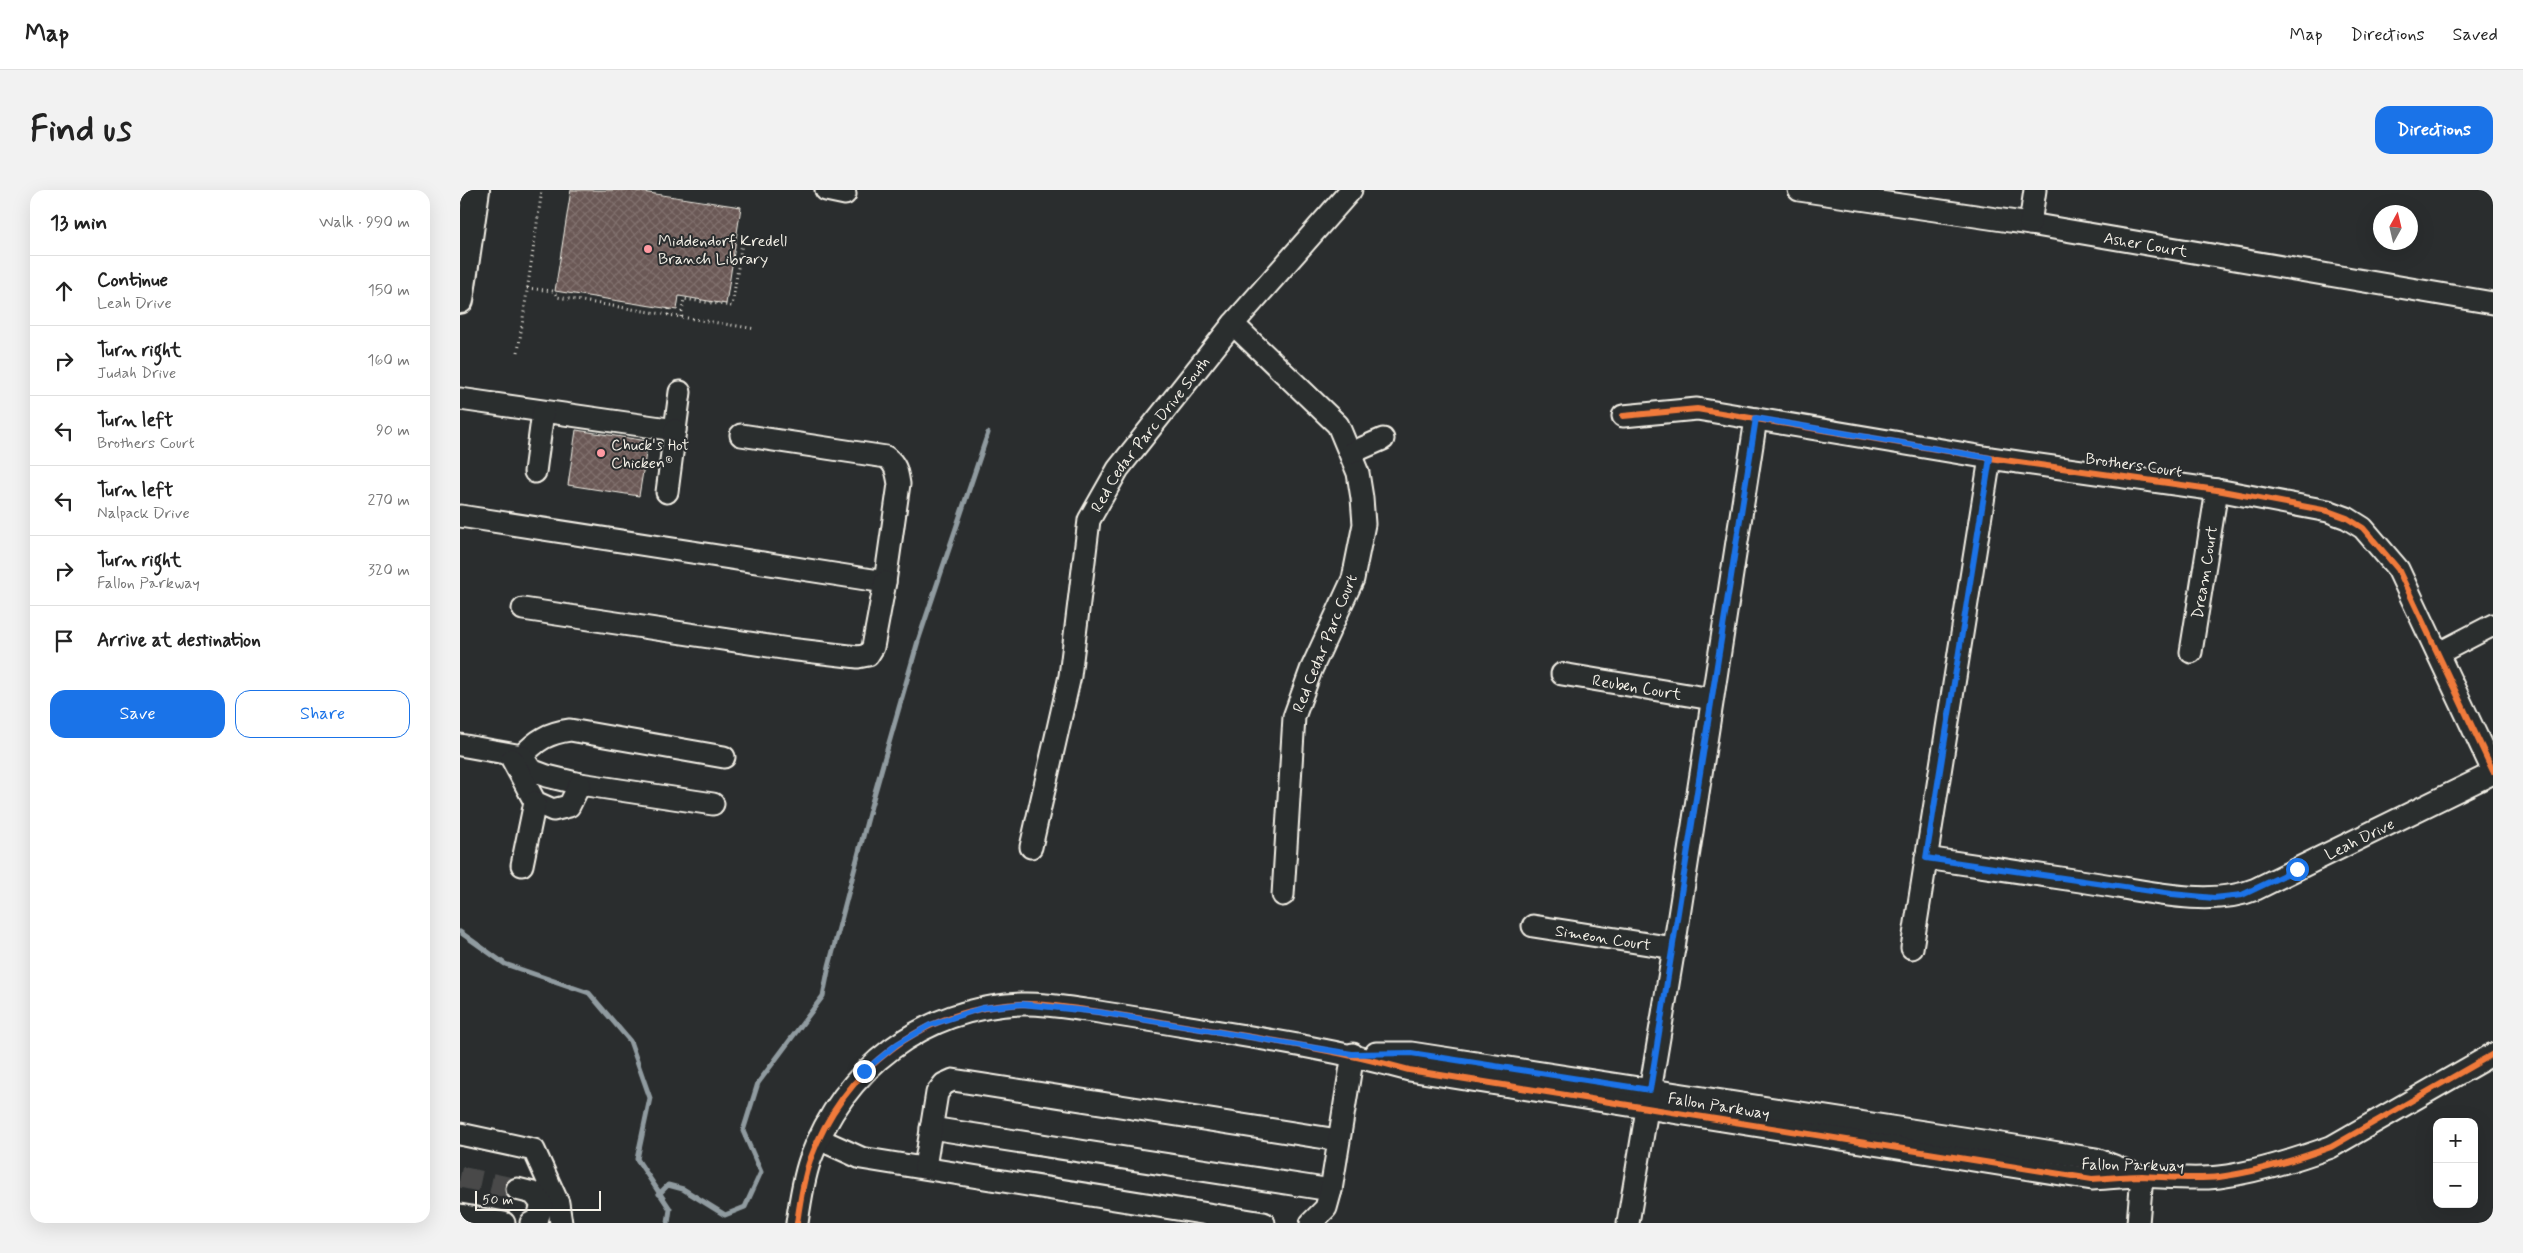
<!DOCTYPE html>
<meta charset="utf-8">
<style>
:root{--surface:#fff;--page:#f2f2f2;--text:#222;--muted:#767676;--line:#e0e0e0;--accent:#1a73e8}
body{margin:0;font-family:Mynerve,sans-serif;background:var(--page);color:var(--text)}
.controls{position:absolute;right:15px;bottom:15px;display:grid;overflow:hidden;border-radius:10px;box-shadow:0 5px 20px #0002}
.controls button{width:45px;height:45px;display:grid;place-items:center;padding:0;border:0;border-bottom:1px solid var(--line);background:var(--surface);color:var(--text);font:25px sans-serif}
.compass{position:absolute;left:1913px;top:15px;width:45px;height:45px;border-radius:50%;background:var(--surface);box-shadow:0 5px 20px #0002;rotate:8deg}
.scale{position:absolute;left:15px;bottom:12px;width:126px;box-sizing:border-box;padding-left:5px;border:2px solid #f4f1e8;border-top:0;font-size:14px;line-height:18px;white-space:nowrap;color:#f4f1e8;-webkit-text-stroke:4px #2a2d2e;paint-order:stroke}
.stop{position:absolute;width:15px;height:15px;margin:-11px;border:4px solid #1a73e8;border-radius:50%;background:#fff}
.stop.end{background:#1a73e8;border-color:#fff;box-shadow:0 1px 5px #0008}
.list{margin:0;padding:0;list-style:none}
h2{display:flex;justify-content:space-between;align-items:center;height:65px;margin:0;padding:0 20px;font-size:21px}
h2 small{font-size:16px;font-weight:400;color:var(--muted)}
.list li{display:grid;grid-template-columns:32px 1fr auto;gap:15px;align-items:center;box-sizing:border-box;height:70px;padding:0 20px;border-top:1px solid var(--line)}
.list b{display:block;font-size:19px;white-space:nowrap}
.list p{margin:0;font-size:16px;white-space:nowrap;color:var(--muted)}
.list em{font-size:16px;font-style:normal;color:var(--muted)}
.actions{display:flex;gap:10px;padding:15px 20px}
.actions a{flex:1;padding:11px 0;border:1px solid var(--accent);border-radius:15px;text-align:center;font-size:18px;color:var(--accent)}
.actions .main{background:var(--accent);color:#fff}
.icon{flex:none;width:28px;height:28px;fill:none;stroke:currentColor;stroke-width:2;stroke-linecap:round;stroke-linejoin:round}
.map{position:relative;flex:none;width:2033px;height:1033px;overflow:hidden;border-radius:15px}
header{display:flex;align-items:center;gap:30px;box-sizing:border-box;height:70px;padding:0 25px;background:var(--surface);border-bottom:1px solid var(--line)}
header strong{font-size:24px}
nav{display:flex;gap:28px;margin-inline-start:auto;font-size:18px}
.intro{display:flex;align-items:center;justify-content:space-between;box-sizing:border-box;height:120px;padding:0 30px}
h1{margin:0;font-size:35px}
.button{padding:12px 22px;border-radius:15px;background:var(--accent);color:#fff;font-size:18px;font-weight:700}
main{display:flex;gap:30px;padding:0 30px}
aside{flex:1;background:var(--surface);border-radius:15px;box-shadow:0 5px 20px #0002}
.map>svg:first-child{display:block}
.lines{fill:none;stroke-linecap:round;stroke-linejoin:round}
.stream{stroke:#909ba0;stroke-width:5}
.building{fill:url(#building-cross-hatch);stroke:#f4f1e8}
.minor-tunnel{stroke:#484a4a;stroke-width:21;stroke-dasharray:21 11;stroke-linecap:butt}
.minor-casing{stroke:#f4f1e8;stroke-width:25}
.major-casing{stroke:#f4f1e8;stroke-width:30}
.path{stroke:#f4f1e8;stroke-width:3;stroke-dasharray:1 4;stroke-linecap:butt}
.minor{stroke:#2a2d2e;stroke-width:21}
.major{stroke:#2a2d2e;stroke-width:26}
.cycleway-casing{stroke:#2a2d2e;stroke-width:9}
.cycleway{stroke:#f17a3a;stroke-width:6}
.route{stroke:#1a73e8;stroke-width:6}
.poi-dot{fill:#ff9aa2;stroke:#2a2d2e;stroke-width:2}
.labels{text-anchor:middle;stroke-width:4;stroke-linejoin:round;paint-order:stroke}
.poi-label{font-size:16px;fill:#f4f1e8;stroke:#2a2d2e;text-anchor:start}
.street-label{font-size:16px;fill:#f4f1e8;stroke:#2a2d2e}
</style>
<header>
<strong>Map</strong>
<nav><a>Map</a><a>Directions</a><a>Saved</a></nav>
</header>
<div class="intro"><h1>Find us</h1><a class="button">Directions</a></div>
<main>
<aside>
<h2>13 min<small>Walk · 990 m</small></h2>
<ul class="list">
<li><svg class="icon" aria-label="ahead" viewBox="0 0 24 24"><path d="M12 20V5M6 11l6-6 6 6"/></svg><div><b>Continue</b><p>Leah Drive</p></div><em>150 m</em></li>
<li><svg class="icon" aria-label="right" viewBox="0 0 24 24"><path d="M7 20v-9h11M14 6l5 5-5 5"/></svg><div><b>Turn right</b><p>Judah Drive</p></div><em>160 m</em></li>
<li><svg class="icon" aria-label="left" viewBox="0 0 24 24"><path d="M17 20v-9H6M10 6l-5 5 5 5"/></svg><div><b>Turn left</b><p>Brothers Court</p></div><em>90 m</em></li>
<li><svg class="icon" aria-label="left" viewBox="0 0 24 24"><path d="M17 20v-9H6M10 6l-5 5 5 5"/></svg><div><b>Turn left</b><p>Nalpack Drive</p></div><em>270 m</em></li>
<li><svg class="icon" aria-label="right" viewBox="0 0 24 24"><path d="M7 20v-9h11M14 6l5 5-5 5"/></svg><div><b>Turn right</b><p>Fallon Parkway</p></div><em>320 m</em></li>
<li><svg class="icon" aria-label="arrive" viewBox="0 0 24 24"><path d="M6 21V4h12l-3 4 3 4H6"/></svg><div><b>Arrive at destination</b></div></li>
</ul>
<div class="actions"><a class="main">Save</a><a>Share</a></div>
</aside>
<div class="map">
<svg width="2033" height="1033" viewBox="0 0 2033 1033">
<defs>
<pattern id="building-cross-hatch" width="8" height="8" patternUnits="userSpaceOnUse" patternTransform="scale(1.25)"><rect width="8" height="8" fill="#6a5855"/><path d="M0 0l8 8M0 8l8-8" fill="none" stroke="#80706d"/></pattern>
</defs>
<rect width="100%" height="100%" fill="#2a2d2e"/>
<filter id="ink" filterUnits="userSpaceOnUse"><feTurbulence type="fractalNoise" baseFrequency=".02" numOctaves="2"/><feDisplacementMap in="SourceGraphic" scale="10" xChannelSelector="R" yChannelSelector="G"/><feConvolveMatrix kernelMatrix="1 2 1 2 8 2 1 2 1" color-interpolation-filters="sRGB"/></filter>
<g filter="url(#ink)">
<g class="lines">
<g class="stream">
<polyline points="0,742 45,774 129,803 170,851 190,908 177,969 210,1019 208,1033"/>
<polyline points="199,1004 208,995 223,999 265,1025 285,1017 301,982 283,941 298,893 363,806 369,776 411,616 458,451 528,243"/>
</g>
</g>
<g class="building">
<polygon points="111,0 169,0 281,17 266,114 219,106 217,120 95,101"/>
<polygon points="116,240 188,251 179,306 108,295"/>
</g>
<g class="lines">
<polyline class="minor-tunnel" points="0,987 57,999"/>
<g class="minor-casing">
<g id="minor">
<polyline points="366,0 385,4"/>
<path id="s1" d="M1339,0L1570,34L2033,113"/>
<polyline points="1570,34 1575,0"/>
<polyline points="773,134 878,235 898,283 902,308 904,334 893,389 851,480 834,527 823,705"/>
<polyline points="0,209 215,240 220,202"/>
<polyline points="1163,226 1237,219 1530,268 1757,300 1868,321 1887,328 1903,338 1938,379 2033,581"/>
<polyline points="891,263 923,249"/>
<polyline points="75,282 83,222"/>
<polyline points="207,302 215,240"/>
<path d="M0,326L425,392L439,294C437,282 436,274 426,267L281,245"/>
<polyline points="63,419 329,459 398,467 408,465 413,457 425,392"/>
<path id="s2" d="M1731,462L1757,300"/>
<polyline points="1979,463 2033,435"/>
<path id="s3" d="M1102,484L1252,509"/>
<path d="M0,555L62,566C77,550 88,543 110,540L264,567"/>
<polyline points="62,566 71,580 87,586 120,594 253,614"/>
<polyline points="52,569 75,612 93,620 109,616 120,594"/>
<path id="s4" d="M571,657L610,486L629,330L658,279L773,134L891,0"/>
<path id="s5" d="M1466,668C1519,676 1573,684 1627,692C1678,699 1748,719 1796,699L2033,583"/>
<polyline points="62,675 75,612"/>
<path id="s6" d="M1073,736L1214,758"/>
<polyline points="1452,758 1530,268"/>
<polyline points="916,863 951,863 1574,959 1636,969 1675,984"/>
<polyline points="471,938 871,1000"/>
<polyline points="0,944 74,960 98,1013 101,1033"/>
<polyline points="359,949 401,968 804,1033"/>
<polyline points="465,977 477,903 484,894 493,890 878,950"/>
<polyline points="57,999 73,1003 82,1014 77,1031 71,1033"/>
<polyline points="0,1025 44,1033"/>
<path d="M337,1033C340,1012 343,990 350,970C384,878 463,818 561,814C582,813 605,817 625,820C660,825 695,831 730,837C804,849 877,860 949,880L1632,989C1649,988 1666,986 1682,986C1708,987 1733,990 1759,987C1798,982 1835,970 1871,957L2033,864"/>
<polyline points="851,1033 866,1018 871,1000 893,864"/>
<polyline points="1168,1033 1214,758 1296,229"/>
<polyline points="1678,1033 1682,986"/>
</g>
</g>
<g class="major-casing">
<polyline id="major" points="0,110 16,0"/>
</g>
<g class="path">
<polyline points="67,98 93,101 97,107 296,139"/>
<polyline points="208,125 209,119"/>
<polyline points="221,127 224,109 272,116 283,46"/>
<polyline points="58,162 82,0"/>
</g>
<use href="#minor" class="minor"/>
<use href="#major" class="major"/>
<g class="cycleway-casing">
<g id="cycleway">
<polyline points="1163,226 1237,219 1530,268 1757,300 1868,321 1887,328 1903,338 1938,379 2033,581"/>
<path d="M337,1033C340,1012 343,990 350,970C384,878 463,818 561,814C582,813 605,817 625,820C660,825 695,831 730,837C804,849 877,860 949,880L1632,989C1649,988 1666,986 1682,986C1708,987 1733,990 1759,987C1798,982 1835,970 1871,957L2033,864"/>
</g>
</g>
<use href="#cycleway" class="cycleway"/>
</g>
</g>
<g class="lines" filter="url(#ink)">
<polyline class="route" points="404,881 437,854 470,835 522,818 562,814 638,822 892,864 951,863 1190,900 1296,228 1530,268 1466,668 1712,704 1754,708 1782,705 1837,679"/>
</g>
<g class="poi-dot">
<circle cx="188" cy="59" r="5"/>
<circle cx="141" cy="263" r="5"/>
</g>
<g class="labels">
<g class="poi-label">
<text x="198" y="56">Middendorf Kredell<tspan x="198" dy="18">Branch Library</tspan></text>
<text x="151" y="260">Chuck's Hot<tspan x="151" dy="18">Chicken®</tspan></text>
</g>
<g class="street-label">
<text dy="6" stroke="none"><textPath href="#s1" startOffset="351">Asher Court</textPath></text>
<text dy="6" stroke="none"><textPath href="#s4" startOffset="438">Red Cedar Parc Drive South</textPath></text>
<text transform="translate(1674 274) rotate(8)" y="6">Brothers Court</text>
<text dy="6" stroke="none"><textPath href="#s2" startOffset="81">Dream Court</textPath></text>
<text transform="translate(864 453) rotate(-68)" y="6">Red Cedar Parc Court</text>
<text dy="6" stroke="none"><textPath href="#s3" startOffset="76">Reuben Court</textPath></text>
<text dy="6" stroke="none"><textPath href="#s5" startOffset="449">Leah Drive</textPath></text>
<text dy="6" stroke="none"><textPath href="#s6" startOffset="71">Simeon Court</textPath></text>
<text transform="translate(1259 915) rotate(9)" y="6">Fallon Parkway</text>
<text transform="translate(1673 974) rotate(1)" y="6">Fallon Parkway</text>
</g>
</g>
</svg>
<div class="controls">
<button>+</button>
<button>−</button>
</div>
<svg class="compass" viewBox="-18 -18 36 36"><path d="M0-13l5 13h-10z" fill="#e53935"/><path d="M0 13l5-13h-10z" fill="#767676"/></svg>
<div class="scale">50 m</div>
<div class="stop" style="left:1837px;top:679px"></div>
<div class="stop end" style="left:404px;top:881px"></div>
</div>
</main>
